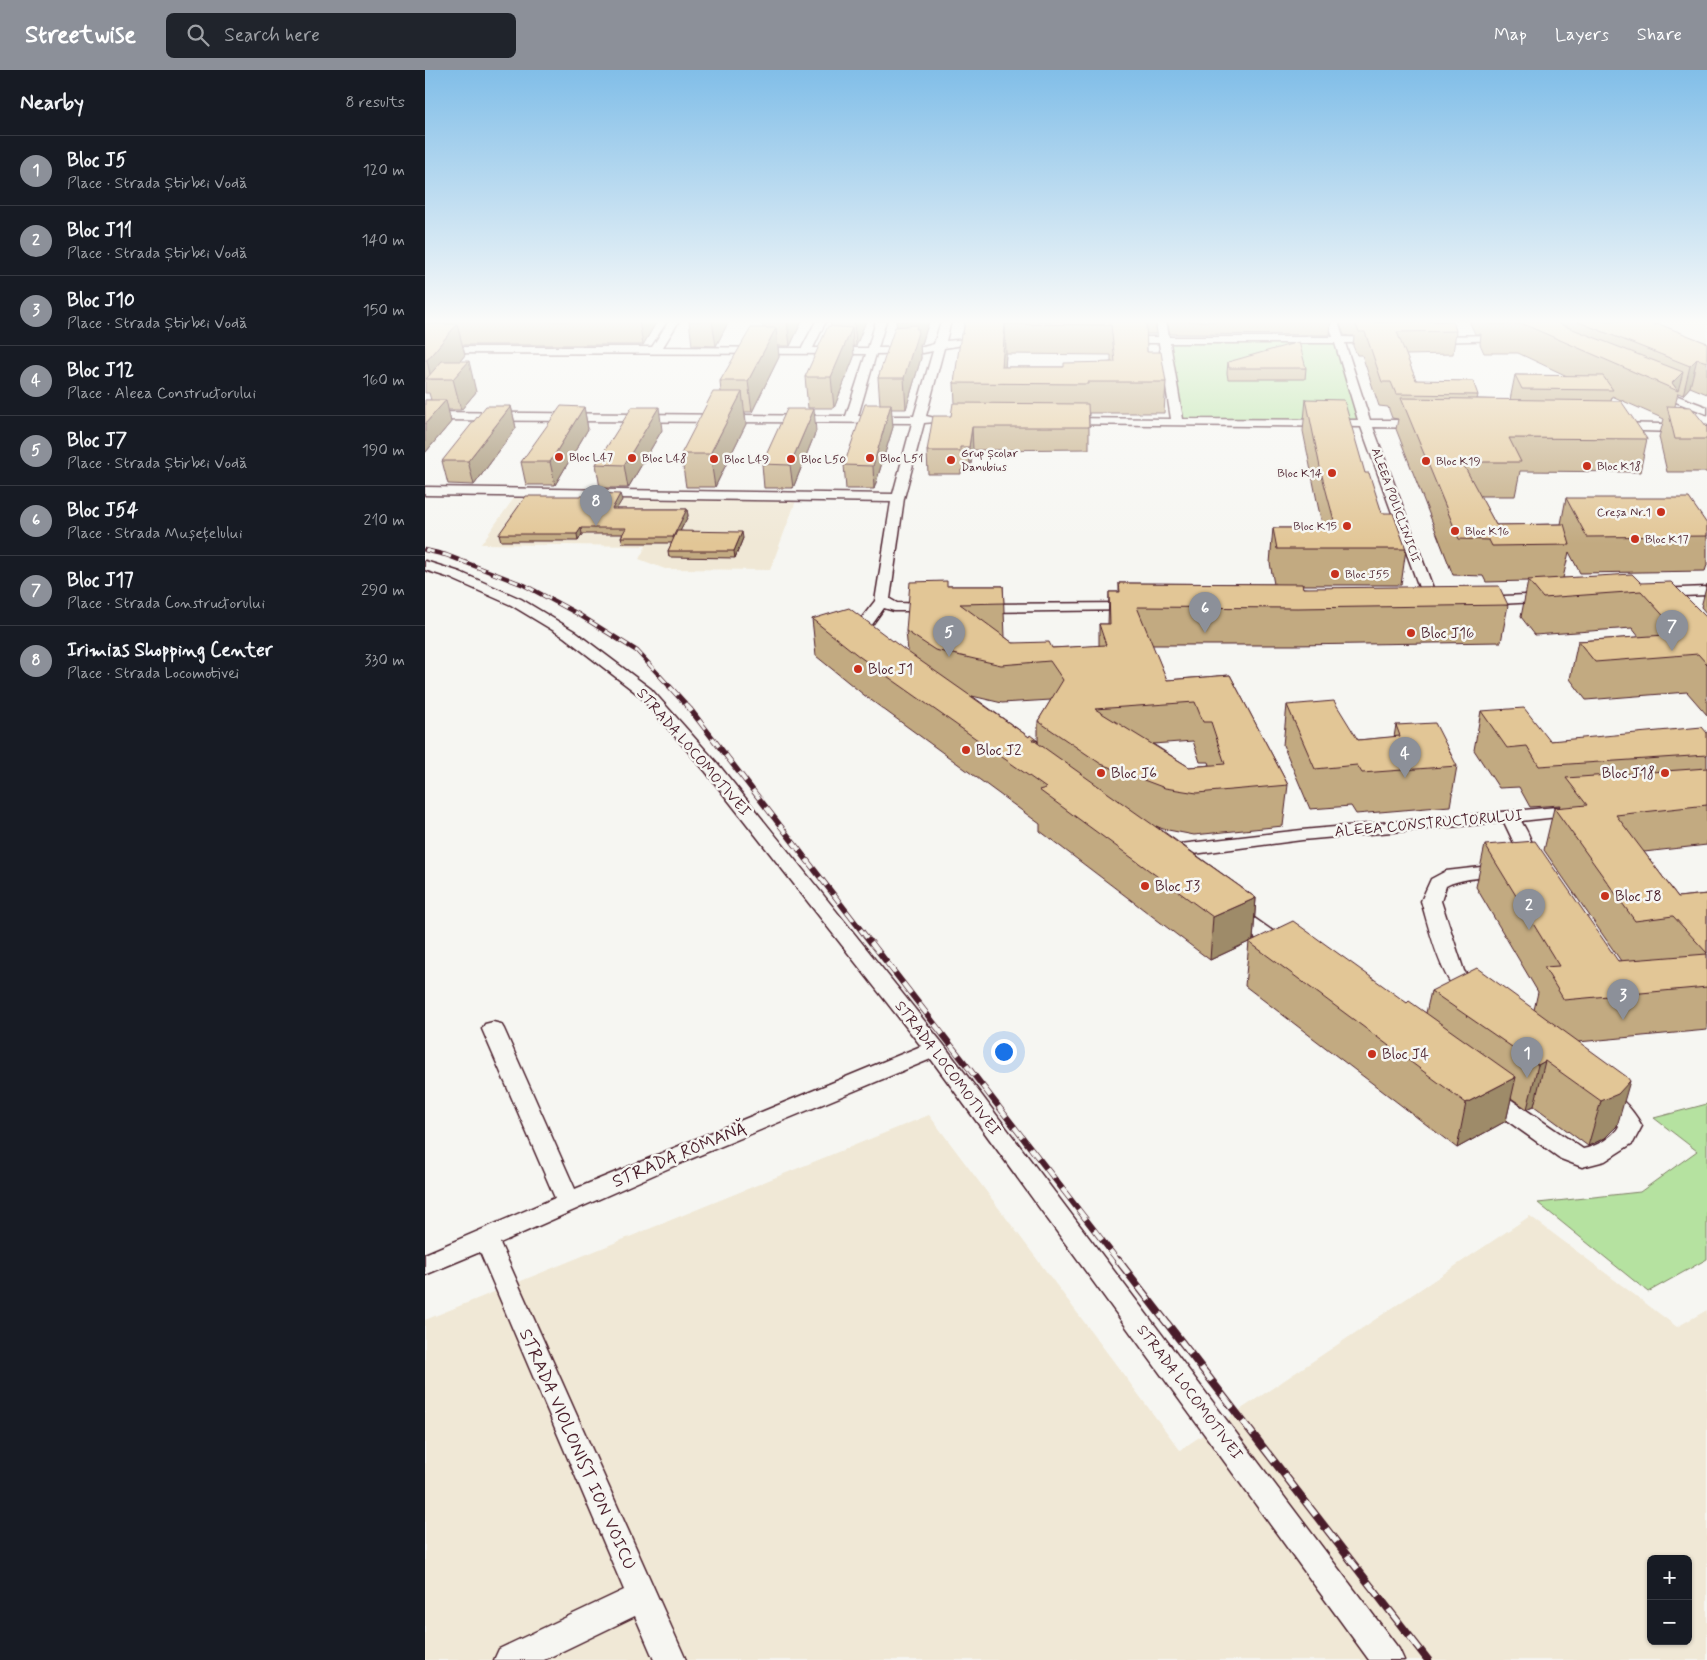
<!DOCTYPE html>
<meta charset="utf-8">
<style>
:root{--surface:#171b24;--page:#20242c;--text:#f1f3f6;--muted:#9ea1a6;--line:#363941;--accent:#8c9099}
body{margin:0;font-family:Mynerve,sans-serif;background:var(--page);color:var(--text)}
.controls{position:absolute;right:15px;bottom:15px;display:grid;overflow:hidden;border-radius:8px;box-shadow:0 1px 4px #0004}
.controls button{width:45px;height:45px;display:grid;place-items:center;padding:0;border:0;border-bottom:1px solid var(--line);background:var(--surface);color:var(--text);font:25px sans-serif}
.you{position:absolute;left:578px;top:981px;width:18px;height:18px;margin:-12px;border:4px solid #fff;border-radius:50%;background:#1a73e8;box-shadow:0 0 0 8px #1a73e833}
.badge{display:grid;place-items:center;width:32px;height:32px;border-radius:50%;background:var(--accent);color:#fff;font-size:16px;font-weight:700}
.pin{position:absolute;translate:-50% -41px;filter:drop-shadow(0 1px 2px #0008)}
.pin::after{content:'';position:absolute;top:26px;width:18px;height:15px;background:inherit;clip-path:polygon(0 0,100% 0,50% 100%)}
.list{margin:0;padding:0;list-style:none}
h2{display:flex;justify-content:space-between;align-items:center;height:65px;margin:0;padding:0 20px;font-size:21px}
h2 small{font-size:16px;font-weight:400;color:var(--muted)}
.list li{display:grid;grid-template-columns:32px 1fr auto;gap:15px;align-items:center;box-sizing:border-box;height:70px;padding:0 20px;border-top:1px solid var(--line)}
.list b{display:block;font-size:19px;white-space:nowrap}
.list p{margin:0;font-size:16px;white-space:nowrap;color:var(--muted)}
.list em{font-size:16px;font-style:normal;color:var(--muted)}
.icon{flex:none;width:28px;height:28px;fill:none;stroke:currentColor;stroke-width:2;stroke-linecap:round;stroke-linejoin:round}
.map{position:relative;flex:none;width:1282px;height:1590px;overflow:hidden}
header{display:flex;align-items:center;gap:30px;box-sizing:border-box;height:70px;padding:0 25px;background:var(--accent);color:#fff}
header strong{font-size:24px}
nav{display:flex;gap:28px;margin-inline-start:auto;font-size:18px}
.search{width:350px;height:45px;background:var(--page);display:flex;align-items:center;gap:12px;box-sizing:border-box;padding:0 18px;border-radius:8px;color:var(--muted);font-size:19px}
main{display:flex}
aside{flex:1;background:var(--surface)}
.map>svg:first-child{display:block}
.built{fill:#f0e8d6;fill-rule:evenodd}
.green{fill:#b5e2a0;stroke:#808066}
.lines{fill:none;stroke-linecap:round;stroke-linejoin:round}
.minor-casing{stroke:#4a1f2b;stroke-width:3}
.minor{fill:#f6f6f2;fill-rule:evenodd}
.rail-far3-casing{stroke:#4a1f2b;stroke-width:4.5}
.rail-far2-casing{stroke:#4a1f2b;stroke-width:5.5}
.rail-far1-casing{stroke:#4a1f2b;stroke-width:6}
.rail-casing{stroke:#4a1f2b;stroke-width:8}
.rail-far3{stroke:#f6f6f2;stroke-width:3;stroke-dasharray:9;stroke-linecap:butt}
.rail-far2{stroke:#f6f6f2;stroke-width:4;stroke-dasharray:11;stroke-linecap:butt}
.rail-far1{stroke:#f6f6f2;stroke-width:4.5;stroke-dasharray:13;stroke-linecap:butt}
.rail{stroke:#f6f6f2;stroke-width:5.5;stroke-dasharray:17;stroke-linecap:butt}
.wall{fill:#c2aa81;stroke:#4a1f2b;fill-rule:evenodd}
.shaded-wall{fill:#9e8b69;stroke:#4a1f2b}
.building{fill:#e2c696;stroke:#4a1f2b;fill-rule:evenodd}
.poi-dot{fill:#c8321e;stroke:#f6f6f2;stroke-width:2}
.labels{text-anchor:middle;stroke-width:5;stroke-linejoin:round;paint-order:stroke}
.far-poi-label{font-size:12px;fill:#4a1f2b;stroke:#f6f6f2;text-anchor:start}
.far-street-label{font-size:12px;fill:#4a1f2b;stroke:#f6f6f2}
.poi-label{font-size:15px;fill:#4a1f2b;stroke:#f6f6f2;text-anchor:start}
.street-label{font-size:15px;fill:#4a1f2b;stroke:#f6f6f2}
.near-street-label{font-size:18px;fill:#4a1f2b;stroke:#f6f6f2}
</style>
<header>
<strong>Streetwise</strong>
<div class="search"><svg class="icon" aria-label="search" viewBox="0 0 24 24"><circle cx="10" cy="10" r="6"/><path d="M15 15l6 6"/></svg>Search here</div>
<nav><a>Map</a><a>Layers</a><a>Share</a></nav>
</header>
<main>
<aside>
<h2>Nearby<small>8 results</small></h2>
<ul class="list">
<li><span class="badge">1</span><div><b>Bloc J5</b><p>Place · Strada Știrbei Vodă</p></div><em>120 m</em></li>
<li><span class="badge">2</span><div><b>Bloc J11</b><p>Place · Strada Știrbei Vodă</p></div><em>140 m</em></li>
<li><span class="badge">3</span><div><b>Bloc J10</b><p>Place · Strada Știrbei Vodă</p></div><em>150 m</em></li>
<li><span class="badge">4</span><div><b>Bloc J12</b><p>Place · Aleea Constructorului</p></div><em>160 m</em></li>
<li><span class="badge">5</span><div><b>Bloc J7</b><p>Place · Strada Știrbei Vodă</p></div><em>190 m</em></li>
<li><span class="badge">6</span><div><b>Bloc J54</b><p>Place · Strada Mușețelului</p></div><em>210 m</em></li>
<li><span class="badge">7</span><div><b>Bloc J17</b><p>Place · Strada Constructorului</p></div><em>290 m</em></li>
<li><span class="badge">8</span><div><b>Irimias Shopping Center</b><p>Place · Strada Locomotivei</p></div><em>330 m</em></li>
</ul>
</aside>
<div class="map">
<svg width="1282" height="1590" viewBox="0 0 1282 1590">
<rect width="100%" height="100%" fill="#f6f6f2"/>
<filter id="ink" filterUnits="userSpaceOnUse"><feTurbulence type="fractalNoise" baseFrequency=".02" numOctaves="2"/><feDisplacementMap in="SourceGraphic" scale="10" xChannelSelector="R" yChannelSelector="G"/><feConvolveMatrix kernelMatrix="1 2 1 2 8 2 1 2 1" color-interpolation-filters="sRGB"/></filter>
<g filter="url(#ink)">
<g class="built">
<polygon points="1175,251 1282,251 1282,295"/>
<polygon points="89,428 371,431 345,500 240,499 214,489 221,476 56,474"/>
<path d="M504,1045L755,1380L1105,1146L1252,1257L1282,1240V1590H0V1250ZM1226,1489H1263V1571H1226Z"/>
</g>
<g class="green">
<polygon points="738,271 915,271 940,353 753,353"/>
<polygon points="1282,1034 1282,1189 1223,1222 1113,1133 1215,1122 1272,1081 1229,1048"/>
</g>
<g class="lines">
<g class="minor-casing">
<g id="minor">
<path d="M244,251H254L238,277L377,278L391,251H401L388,278H443L451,251H461L453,278L498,277L509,274L516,251H526L521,271L564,267L565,269L564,271L519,278L501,346L510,348L512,350L510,352L499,353L479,428L465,529L472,533L509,534L514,535L516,538L514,541H469L459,538L441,563L448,572L445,575C435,578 431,571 425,563L450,531L466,432L0,425V417L468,424L487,353L0,350V342L421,346L441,284L0,283V277H227ZM508,281L489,346H433L451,284L498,283Z"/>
<path d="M731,251H741L744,267H908L903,251H913L918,267L956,268L957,270L952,273H920L945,350H996L1002,354L996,358L948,357L1014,534L1012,537H1002L1000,534L936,357L635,354L633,352L639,348L746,349L734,273H697L692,270L697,267H733ZM745,273H910L933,350L758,349Z"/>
<polygon points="1080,265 1084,266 1085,268 1084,270 1005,272 1000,269 1005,266"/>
<polygon points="1229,317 1282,337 1282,344 1225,322 1223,320"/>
<polygon points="1189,353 1282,355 1282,363 1185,360 1183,357"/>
<polygon points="0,491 35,502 96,529 149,561 226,619 293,694 518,974 974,1579 979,1590 944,1590 506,989 251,1095 75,1173 261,1590 229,1590 210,1546 119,1590 69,1590 74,1579 199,1520 55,1182 0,1205 0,1184 130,1128 57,959 60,954 68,952 76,954 79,959 150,1119 496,976 281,702 214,625 139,567 86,535 25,508 0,500"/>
<polygon points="1282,517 1282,525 1231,527 1226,526 1224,523 1226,520 1231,519"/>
<polygon points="1124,524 1129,525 1131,528 1129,531 1056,535 1051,534 1049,531 1051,528 1056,527"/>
<polygon points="709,533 714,534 716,537 714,540 554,542 549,541 547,538 549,535 554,534"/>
<path d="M1154,735L1160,736L1163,740L1160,744L1096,751C1141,825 1059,796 1021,816L1016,831L1039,901L1059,925L1056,930C1021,940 1004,856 996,831L1006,809L1021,801L1082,794L1091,789L1089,773L1079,752L877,770L738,788L731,786L729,782L731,778L738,776L877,760Z"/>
<polygon points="808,836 815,838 866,874 869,879 866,884 859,885 852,884 801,846 798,842 801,838"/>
<path d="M1064,1018L1072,1020L1158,1079C1170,1077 1189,1067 1194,1056C1186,1044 1172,1039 1165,1027L1168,1021C1189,1015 1208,1040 1217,1056L1208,1073L1180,1091L1157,1097L1136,1089L1056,1032L1053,1026L1056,1020Z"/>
</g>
</g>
<use href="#minor" class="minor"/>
<g class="rail-far3-casing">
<polyline id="rail-far3" points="0,480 21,485 99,515 153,544 212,581 246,618"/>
</g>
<g class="rail-far2-casing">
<polyline id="rail-far2" points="245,617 265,639 446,873"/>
</g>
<g class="rail-far1-casing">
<polyline id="rail-far1" points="446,872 694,1192"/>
</g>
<g class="rail-casing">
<polyline id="rail" points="693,1190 1003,1590"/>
</g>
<use href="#rail-far3" class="rail-far3"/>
<use href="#rail-far2" class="rail-far2"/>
<use href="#rail-far1" class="rail-far1"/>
<use href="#rail" class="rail"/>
</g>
<g class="wall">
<polygon points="0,251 232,251 218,275 37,275 40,285 35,291 51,322 36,340 23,340 26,352 0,383 0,330 6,330 4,323 0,323"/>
<polygon points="264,251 304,251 291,276 267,275"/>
<polygon points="337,251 377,251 365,276 353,276 354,287 327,342 320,342 321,354 290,417 261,417 256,384 296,322 295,311 338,258"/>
<polygon points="405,251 441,251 431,276 428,276 429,287 409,338 383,338 380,307 406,257"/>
<polygon points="471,251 504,251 497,274 495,274 496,288 481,339 466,339 468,357 449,419 421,419 419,395 455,334 453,308 472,256"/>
<path d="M540,251H731V264H721L722,282L741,312L739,343H664V379L548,380L545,400H536V404H503L502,381L526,346L530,333L529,313ZM581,284L686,285V292L639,297H580Z"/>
<polygon points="742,251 906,251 905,265 745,264"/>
<polygon points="914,251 1023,251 1031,261 1028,284 981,285 991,310 1053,325 1052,329 1085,330 1090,305 1142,306 1093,283 1059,283 1055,274 1056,264 1050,264 1044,251 1220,251 1282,273 1282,324 1265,317 1258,325 1253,323 1250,336 1282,357 1282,402 1242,402 1234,367 1239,349 1187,326 1186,331 1222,369 1215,402 1095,401 1090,426 1055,426 1071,455 1136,454 1141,428 1282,454 1282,495 1280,501 1155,503 1144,482 1138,508 1216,513 1282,548 1282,645 1262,622 1161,630 1145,609 1153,571 1214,567 1207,558 1110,565 1096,547 1103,511 1061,512 1058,506 1028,505 971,359 973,349 967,348 963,337 954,336 937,285 932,285 928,276 929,266 924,266 919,265"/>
<polygon points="803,292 881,298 880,309 803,309 802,303"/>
<path d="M881,329L940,403L957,443L981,479L976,515H877L878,518L1083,535L1076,572L869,575H727L742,610L805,605L863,715L858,756L769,765L738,759L731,756L831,828L828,870L785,890L615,761V754L439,625L391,586L387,549L483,582L481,561L523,516H578L580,567L588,573L627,578L674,576V554H683L684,522H694V513L849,514L845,493L848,458H898L893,436L878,361ZM547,626L577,633L626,630L613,651V673V671L604,667ZM768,671L775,692H784L785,695L764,697L728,674Z"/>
<polygon points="86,336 91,358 49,415 23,414 17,391"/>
<polygon points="159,337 163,359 130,415 101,415 96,392"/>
<polygon points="237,360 203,418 175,418 171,394"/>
<polygon points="391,361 368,418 339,418 337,394"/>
<polygon points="197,430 191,439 262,439 263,446 255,461 318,468 310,488 244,487 243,481 247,473 198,473 196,467 198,464 157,464 153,471 76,471 74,464"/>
<polygon points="1282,514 1282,544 1276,537"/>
<polygon points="862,635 933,670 969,667 971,655 1032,696 1025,736 931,744 926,736 885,739 858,675"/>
<polygon points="1056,641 1125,671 1282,663 1282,775 1219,782 1253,827 1282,824 1282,960 1153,972 1192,1056 1180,1068 1163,1076 1109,1036 1102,1039 1086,1028 1081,1051 1032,1078 820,916 824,872 982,933 1001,943 1006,921 1109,940 1113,922 1051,817 1060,775 1193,891 1196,891 1119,780 1129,738 1134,738 1135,735 1105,737 1094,717 1074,718 1049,680"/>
</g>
<g class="shaded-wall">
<polygon points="214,251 232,251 218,275"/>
<polygon points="287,251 304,251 291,276"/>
<polygon points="362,251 377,251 365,276"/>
<polygon points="429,251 441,251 431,276"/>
<polygon points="471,251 504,251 497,274 495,274 496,288 481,339 479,308 473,276"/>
<polygon points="32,254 40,285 20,309 6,309 2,290"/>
<polygon points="580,254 581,284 579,314 577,297"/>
<polygon points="351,258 354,287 327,342 323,311"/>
<polygon points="427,258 429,287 409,338 406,307"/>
<polygon points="1272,289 1265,317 1258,325 1265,296"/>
<polygon points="44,291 51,322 36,340 28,309"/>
<polygon points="1258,302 1253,321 1247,313"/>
<polygon points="317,322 321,354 290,417 285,384"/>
<polygon points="21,330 26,352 0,383 0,354"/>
<polygon points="466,334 468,357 449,419 448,396"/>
<polygon points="86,336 91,358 49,415 43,391"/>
<polygon points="159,337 163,359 130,415 125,392"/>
<polygon points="234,337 237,360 203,418 199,395"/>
<polygon points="389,339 391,361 368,418 365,395"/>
<polygon points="547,357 548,380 545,400 544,377"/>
<polygon points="195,424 197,430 188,445 187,439"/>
<polygon points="262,439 263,446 249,473 248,467"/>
<polygon points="156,458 157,464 153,471 152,464"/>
<polygon points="317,462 318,468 310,488 309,481"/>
<polygon points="831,828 828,870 785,890 788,847"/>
<polygon points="1120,991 1109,1036 1102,1039 1113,995"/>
<polygon points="1091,1007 1081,1051 1032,1078 1041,1033"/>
<polygon points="1205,1011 1192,1056 1180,1068 1163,1076 1176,1031"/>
</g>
<g class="building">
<path d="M540,251H721L722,282H736L741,312H663V314L529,313L536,264H538ZM580,254L686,255L690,292L639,293V297H577Z"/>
<polygon points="1028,251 1031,261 972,262 991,310 1048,311 1053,325 971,324 966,312 957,312 940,262 934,262 930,253"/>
<polygon points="1063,251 1127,251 1258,302 1247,313 1253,321 1098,254 1064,254"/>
<polygon points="1151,251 1220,251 1230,255 1234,254 1282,273 1282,292 1272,289 1265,296"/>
<polygon points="0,254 32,254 2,290 0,290"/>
<polygon points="492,255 491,259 494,259 479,308 453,308 470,257"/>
<polygon points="403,256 427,258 406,307 380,307"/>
<polygon points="326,258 351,258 323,311 295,311"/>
<polygon points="874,272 881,298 804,298 803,292"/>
<polygon points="17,291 44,291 28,309 1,309"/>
<polygon points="1090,305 1178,306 1188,320 1097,319"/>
<polygon points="288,322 317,322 285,384 256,384"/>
<polygon points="976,328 1196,331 1222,369 1084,368 1096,392 1037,392 1071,455 1139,454 1145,475 1067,476 1064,470 1034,469"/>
<polygon points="881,329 919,330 940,403 944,403 957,443 968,443 981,479 852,479 848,458 911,458 896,402"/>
<polygon points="0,330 21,330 0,354"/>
<polygon points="528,333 663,334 664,357 547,357 544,377 535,377 535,381 502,381 508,346 526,346"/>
<polygon points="440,334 466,334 448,396 419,395"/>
<polygon points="61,336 86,336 43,391 17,391"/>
<polygon points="136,336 159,337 125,392 96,392"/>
<polygon points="1242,336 1266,337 1282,357 1282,369 1250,369"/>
<polygon points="207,337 234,337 199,395 171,394"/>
<polygon points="362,339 389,339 365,395 337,394"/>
<polygon points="167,423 195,424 187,439 262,439 248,467 196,467 201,458 156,458 152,464 74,464 101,426 165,426"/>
<polygon points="1141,428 1264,428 1282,454 1282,466 1162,467"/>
<polygon points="252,461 317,462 309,481 243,481"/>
<polygon points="1207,504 1216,513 1246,512 1282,548 1282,594 1273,584 1170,592 1153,571 1255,564 1216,521 1118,528 1103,510"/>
<path d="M522,511V516H578L579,533L535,534L588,573L624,572L627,578L681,575L674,554H685L684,522H695L694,513L877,514L878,518L1074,516L1083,535L873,538L712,537L742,610L805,605L863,715L772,723L740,718L676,694L613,651L638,610L625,591L576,595L510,580L481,561L485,512ZM770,632L778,652H786L800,694L764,697L670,639Z"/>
<polygon points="424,538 480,580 604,667 605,665 613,671 607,669 831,828 788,847 614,720 621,718 435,587 387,549"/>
<polygon points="909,631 933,670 975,666 971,655 1010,653 1032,696 937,703 932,695 890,699 862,635"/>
<polygon points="1099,638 1125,671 1277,657 1282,663 1282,685 1114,696 1102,676 1082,678 1056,641"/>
<polygon points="1282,698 1282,735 1191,745 1253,827 1282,824 1282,883 1248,846 1210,851 1129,738 1162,735 1141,708"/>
<polygon points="1110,771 1193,891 1282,884 1282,917 1139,930 1119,897 1134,896 1060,775"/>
<polygon points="868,851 982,933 984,931 1091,1007 1041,1033 824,872"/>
<polygon points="1052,898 1202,1007 1205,1011 1193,1024 1176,1031 1120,991 1113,995 1006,921"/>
</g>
</g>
<linearGradient id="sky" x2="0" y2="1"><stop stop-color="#81bee8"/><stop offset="0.53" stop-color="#fbfbf9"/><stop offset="1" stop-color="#fbfbf9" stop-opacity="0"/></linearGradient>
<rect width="1282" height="474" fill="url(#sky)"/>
<g class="poi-dot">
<circle cx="134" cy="387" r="5"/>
<circle cx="207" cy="388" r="5"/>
<circle cx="445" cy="388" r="5"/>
<circle cx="289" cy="389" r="5"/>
<circle cx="366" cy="389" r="5"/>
<circle cx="526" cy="390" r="5"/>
<circle cx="1001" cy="391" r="5"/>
<circle cx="1162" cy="396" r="5"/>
<circle cx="907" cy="403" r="5"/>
<circle cx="1236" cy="442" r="5"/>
<circle cx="922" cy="456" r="5"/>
<circle cx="1030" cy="461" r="5"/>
<circle cx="1210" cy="469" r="5"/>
<circle cx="910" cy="504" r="5"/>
<circle cx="986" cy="563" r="5"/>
<circle cx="433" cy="599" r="5"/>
<circle cx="541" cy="680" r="5"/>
<circle cx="676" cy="703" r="5"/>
<circle cx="1240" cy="703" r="5"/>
<circle cx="720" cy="816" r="5"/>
<circle cx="1180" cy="826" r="5"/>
<circle cx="947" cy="984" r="5"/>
</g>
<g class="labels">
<g class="far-poi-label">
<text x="536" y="387">Grup Școlar<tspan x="536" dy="14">Danubius</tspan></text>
<text x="144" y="391">Bloc L47</text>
<text x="217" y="392">Bloc L48</text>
<text x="455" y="392">Bloc L51</text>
<text x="299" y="393">Bloc L49</text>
<text x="376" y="393">Bloc L50</text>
<text x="1011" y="395">Bloc K19</text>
<text x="1172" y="400">Bloc K18</text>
<text x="897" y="407" text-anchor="end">Bloc K14</text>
<text x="1226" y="446" text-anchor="end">Creșa Nr.1</text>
<text x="912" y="460" text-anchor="end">Bloc K15</text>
<text x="1040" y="465">Bloc K16</text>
<text x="1220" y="473">Bloc K17</text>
<text x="920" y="508">Bloc J55</text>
</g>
<g class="far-street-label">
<text transform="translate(971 435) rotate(70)" y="4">ALEEA POLICLINICII</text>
</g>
<g class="poi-label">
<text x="996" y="568">Bloc J16</text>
<text x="443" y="604">Bloc J1</text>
<text x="551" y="685">Bloc J2</text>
<text x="686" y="708">Bloc J6</text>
<text x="1230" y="708" text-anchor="end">Bloc J18</text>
<text x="730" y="821">Bloc J3</text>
<text x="1190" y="831">Bloc J8</text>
<text x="957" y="989">Bloc J4</text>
</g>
<g class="street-label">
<text transform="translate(269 682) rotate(49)" y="5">STRADA LOCOMOTIVEI</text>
<text transform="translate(1004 753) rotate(-5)" y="5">ALEEA CONSTRUCTORULUI</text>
<text transform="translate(523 998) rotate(53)" y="5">STRADA LOCOMOTIVEI</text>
<text transform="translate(765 1322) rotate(53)" y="5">STRADA LOCOMOTIVEI</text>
</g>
<g class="near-street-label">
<text transform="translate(254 1084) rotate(-23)" y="6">STRADA ROMANĂ</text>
<text transform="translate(153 1379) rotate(66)" y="6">STRADA VIOLONIST ION VOICU</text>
</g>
</g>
</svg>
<div class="controls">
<button>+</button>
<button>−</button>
</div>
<div class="you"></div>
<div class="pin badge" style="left:1102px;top:1008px">1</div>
<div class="pin badge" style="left:1104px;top:860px">2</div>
<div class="pin badge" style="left:1198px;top:950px">3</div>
<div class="pin badge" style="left:980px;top:708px">4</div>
<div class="pin badge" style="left:524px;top:587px">5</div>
<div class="pin badge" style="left:780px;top:563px">6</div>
<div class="pin badge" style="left:1247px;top:581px">7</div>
<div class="pin badge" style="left:171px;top:456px">8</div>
</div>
</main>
